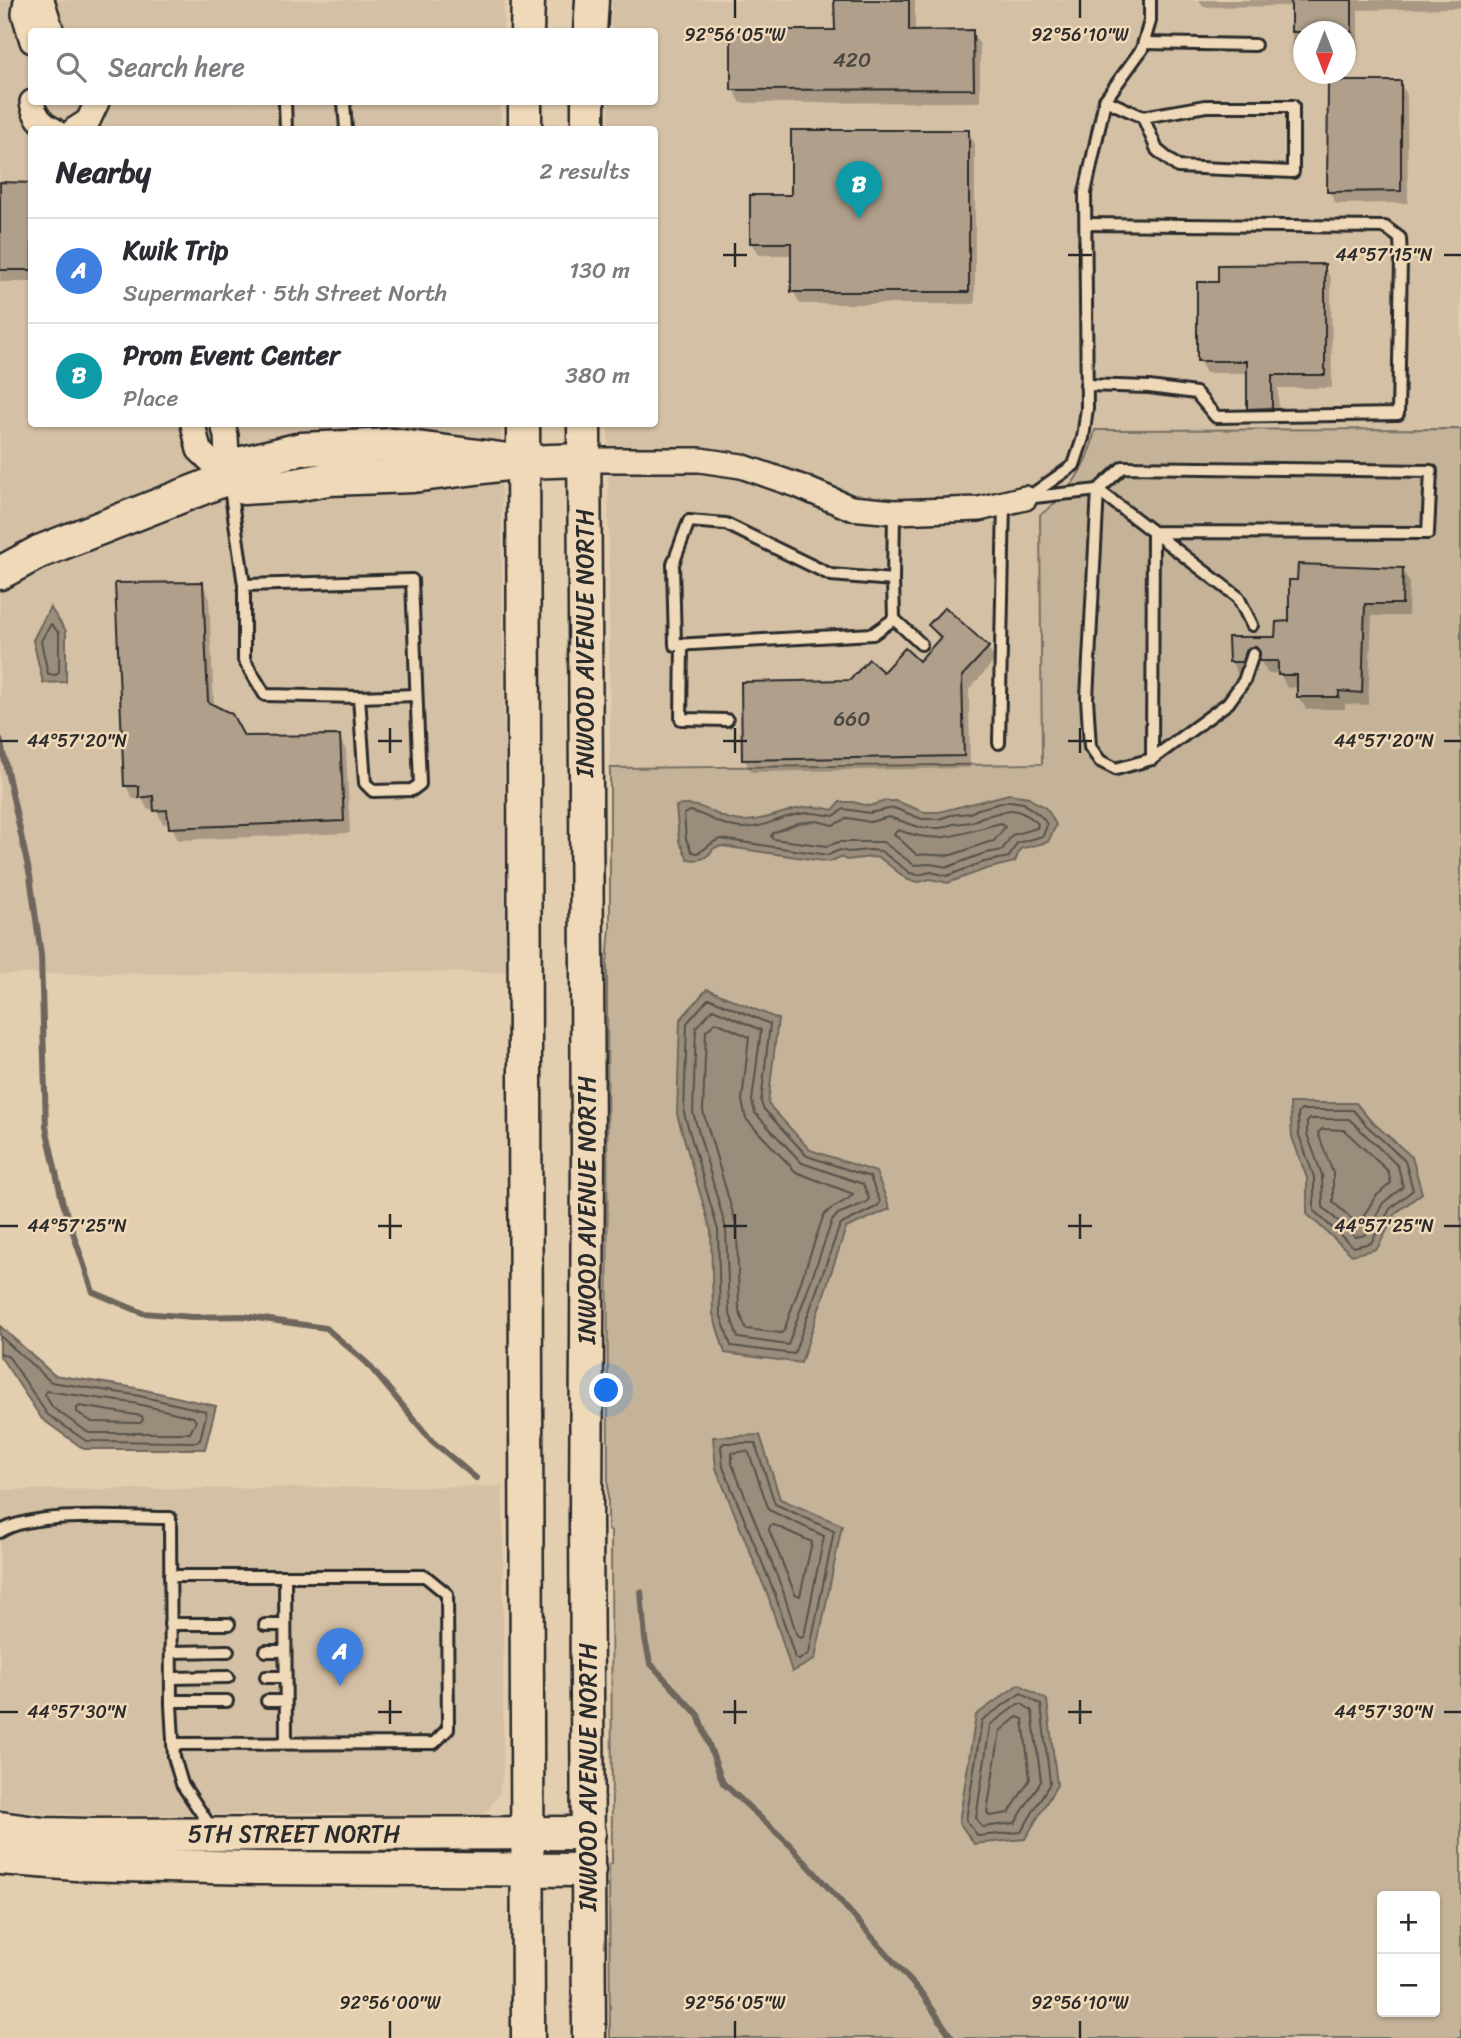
<!DOCTYPE html>
<meta charset="utf-8">
<style>
:root{--surface:#fff;--page:#f7f7f7;--text:#2b2b33;--muted:#7c7c81;--line:#e1e1e2;--accent:#ea580c}
body{margin:0;font-family:Sriracha,sans-serif;background:var(--page);color:var(--text)}
.controls{position:absolute;right:21px;bottom:21px;display:grid;overflow:hidden;border-radius:7px;box-shadow:0 2px 5px #0004}
.controls button{width:63px;height:63px;display:grid;place-items:center;padding:0;border:0;border-bottom:2px solid var(--line);background:var(--surface);color:var(--text);font:35px sans-serif}
.compass{position:absolute;left:1293px;top:21px;width:63px;height:63px;border-radius:50%;background:var(--surface);box-shadow:0 2px 5px #0004;rotate:180deg}
.you{position:absolute;left:607px;top:1391px;width:24px;height:24px;margin:-18px;border:5px solid #fff;border-radius:50%;background:#1a73e8;box-shadow:0 0 0 10px #1a73e833}
.badge{display:grid;place-items:center;width:46px;height:46px;border-radius:50%;background:var(--accent);color:#fff;font-size:23px;font-weight:700}
.pin{position:absolute;translate:-50% -58px;filter:drop-shadow(0 2px 4px #0008)}
.pin::after{content:'';position:absolute;top:37px;width:24px;height:21px;background:inherit;clip-path:polygon(0 0,100% 0,50% 100%)}
.list{margin:0;padding:0;list-style:none}
h2{display:flex;justify-content:space-between;align-items:center;height:91px;margin:0;padding:0 28px;font-size:30px}
h2 small{font-size:23px;font-weight:400;color:var(--muted)}
.list li{display:grid;grid-template-columns:46px 1fr auto;gap:21px;align-items:center;box-sizing:border-box;height:105px;padding:0 28px;border-top:2px solid var(--line)}
.list b{display:block;font-size:26px;white-space:nowrap}
.list p{margin:0;font-size:23px;white-space:nowrap;color:var(--muted)}
.list em{font-size:23px;font-style:normal;color:var(--muted)}
.icon{flex:none;width:38px;height:38px;fill:none;stroke:currentColor;stroke-width:2;stroke-linecap:round;stroke-linejoin:round}
.map{position:relative;flex:none;width:1461px;height:2038px;overflow:hidden}
.search{position:absolute;background:var(--surface);box-shadow:0 2px 5px #0004;left:28px;top:28px;width:630px;height:77px;display:flex;align-items:center;gap:18px;box-sizing:border-box;padding:0 24px;border-radius:7px;color:var(--muted);font-size:26px}
.panel{position:absolute;background:var(--surface);box-shadow:0 2px 5px #0004;left:28px;top:126px;width:630px;height:301px;border-radius:7px}
.map>svg:first-child{display:block}
.built{fill:#d4c0a5;fill-rule:evenodd}
.green{fill:#c4b399;stroke:#786f62;stroke-width:2;fill-rule:evenodd}
.water{fill:#9a8d7b;stroke:#6e665b;stroke-width:2}
.shadow{fill:#0003}
.lines{fill:none;stroke-linecap:round;stroke-linejoin:round}
.shore{stroke:#57524b;stroke-width:2}
.stream{stroke:#6e665b;stroke-width:6}
.building{fill:#b0a08b;stroke:#2b2b2b;stroke-width:2}
.lane-casing{stroke:#2b2b2b;stroke-width:16}
.street-casing{stroke:#2b2b2b;stroke-width:28}
.secondary-casing{stroke:#2b2b2b;stroke-width:37}
.lane{stroke:#efd9b8;stroke-width:10}
.street{stroke:#efd9b8;stroke-width:23}
.secondary{stroke:#efd9b8;stroke-width:32}
.ticks{fill:none;stroke:#2b2b2b;stroke-width:2.5}
.labels{text-anchor:middle;stroke-width:5;stroke-linejoin:round;paint-order:stroke}
.number-label{font-size:21px;fill:#4c4843}
.street-label{font-size:24px;fill:#2b2b2b;stroke:#efd9b8}
.ticks-label{font-size:18px;text-anchor:middle;fill:#2b2b2b;stroke:#efd9b8;stroke-width:5;stroke-linejoin:round;paint-order:stroke}
</style>
<div class="map">
<svg width="1461" height="2038" viewBox="0 0 1461 2038">
<rect width="100%" height="100%" fill="#e3ceb0"/>
<filter id="ink" filterUnits="userSpaceOnUse"><feTurbulence type="fractalNoise" baseFrequency=".0143" numOctaves="2"/><feDisplacementMap in="SourceGraphic" scale="14" xChannelSelector="R" yChannelSelector="G"/><feConvolveMatrix kernelMatrix="1 2 1 2 8 2 1 2 1" color-interpolation-filters="sRGB"/></filter>
<g filter="url(#ink)">
<g class="built">
<polygon points="0,0 504,0 503,31 32,32 32,102 501,102 501,129 32,130 32,424 501,424 506,972 0,974"/>
<path d="M612,0H1461V429L1095,430L1089,454L1072,484L1058,501L1040,515L1042,764L610,768L608,424H654V130L609,129V102H654V32L611,31ZM1304,32H1346V74H1304Z"/>
<polygon points="503,1486 503,1773 499,1794 488,1810 474,1819 391,1823 341,1813 95,1815 47,1814 0,1809 0,1490"/>
</g>
<path class="green" d="M1461,429V2038H610L609,1865L612,1864L611,1531L608,1530L607,963L610,928V768L1042,764L1040,515C1069,496 1089,463 1095,430ZM1382,1896H1435V2012H1382Z"/>
<g class="water">
<polygon points="50,607 66,631 66,682 43,683 33,640"/>
<path d="M1009,794L1029,797C1034,804 1037,802 1043,806C1049,810 1053,819 1056,825L1048,842L1020,849L1015,862L986,869L948,883L930,879L919,882L908,880L880,858L871,857L847,860L840,857L830,862L722,846L714,848C707,859 700,861 688,859L679,841L676,806C706,800 715,820 743,821C777,821 797,799 833,810L840,802H853L869,806L886,801H896L924,812H939Z"/>
<polygon points="707,989 778,1019 768,1104 810,1150 876,1172 890,1209 846,1228 801,1363 725,1353 713,1314 711,1231 677,1114 680,1020"/>
<polygon points="1290,1103 1356,1103 1369,1119 1412,1157 1422,1193 1396,1213 1377,1249 1352,1255 1307,1214 1307,1178 1292,1137"/>
<polygon points="0,1326 54,1375 136,1388 216,1406 205,1449 84,1449 42,1419 0,1356"/>
<polygon points="760,1435 780,1499 842,1525 815,1659 792,1672 768,1596 716,1468 713,1437"/>
<polygon points="1019,1684 1047,1700 1057,1785 1025,1839 974,1844 959,1822 976,1715"/>
</g>
<g class="shadow">
<polygon points="836,0 915,0 915,32 972,32 980,45 980,102 741,103 733,90 836,32"/>
<polygon points="1199,0 1461,0 1461,8 1358,10 1358,57 1346,57 1346,32 1304,32 1304,57 1299,57 1292,45 1293,6 1203,7"/>
<polygon points="1400,82 1407,95 1408,203 1336,204 1329,191"/>
<polygon points="968,132 975,144 975,304 800,304 793,291 793,255 759,255 751,243 793,197"/>
<rect x="0" y="184" width="32" height="98"/>
<polygon points="1324,266 1331,279 1332,388 1278,388 1279,421 1256,421 1249,408 1249,373 1206,373 1199,360 1220,283"/>
<polygon points="1402,569 1409,582 1408,616 1372,616 1368,705 1345,704 1345,709 1306,709 1298,696 1298,687 1287,688 1280,673 1268,674 1260,660 1254,661 1249,674 1238,674 1231,661 1230,639 1277,639 1291,623"/>
<polygon points="202,584 209,597 214,707 243,738 339,737 346,750 350,833 178,840 170,823 163,824 156,809 148,810 142,799 133,799 126,786"/>
<polygon points="930,626 988,648 995,660 969,690 970,768 751,772 744,759 851,682 920,663 940,641"/>
</g>
<g class="lines">
<g class="shore">
<polygon points="51,624 59,633 59,672 56,675 48,674 41,641"/>
<path d="M1009,801L1024,803C1032,812 1042,813 1047,825L1043,836L1017,843L1009,857L984,862L947,876L931,872L918,875L910,873L881,851L870,850L848,852L840,850L828,855L721,839C709,842 707,850 697,853L692,852L686,839L684,814L690,811C708,815 722,827 742,828C764,828 775,819 795,815C809,811 820,814 834,816L844,809L869,813L894,808L922,819H939L951,815L970,813L978,809Z"/>
<path d="M1010,810C1019,810 1032,817 1038,824L1037,828L1012,835L1002,850L982,854L948,867L930,864L914,865L883,842H839L827,846L773,839L771,836L773,833L798,823L817,821L833,825L848,818L870,822L889,817L922,828H941L953,824L972,822L982,817Z"/>
<path d="M1001,823L1005,827L994,841C979,844 966,851 951,855C941,857 928,853 917,855L894,834L898,830C942,846 959,833 1001,823Z"/>
<polygon points="711,999 770,1024 761,1102 763,1108 807,1156 870,1177 880,1202 878,1206 840,1225 794,1354 731,1346 720,1313 718,1230 684,1113 687,1023 708,999"/>
<polygon points="713,1009 761,1030 752,1101 755,1113 802,1163 863,1184 869,1198 867,1202 838,1214 832,1221 788,1345 738,1338 729,1311 726,1229 693,1112 696,1027"/>
<path d="M716,1022L749,1037L742,1101L746,1119L796,1172L853,1194C846,1204 830,1205 823,1217L784,1331L781,1333L746,1329L739,1310L737,1227L703,1111L706,1031Z"/>
<polygon points="1301,1110 1353,1110 1365,1124 1405,1161 1413,1190 1390,1209 1371,1243 1353,1247 1314,1211 1314,1177 1299,1135 1298,1114"/>
<polygon points="1310,1119 1349,1119 1398,1166 1403,1187 1383,1203 1365,1235 1355,1237 1323,1207 1322,1175 1307,1134 1307,1122"/>
<polygon points="1322,1129 1344,1130 1388,1171 1391,1183 1375,1197 1359,1224 1356,1223 1333,1202 1333,1173 1318,1133"/>
<polyline points="0,1336 51,1382 135,1395 205,1411 206,1415 200,1440 196,1442 86,1441 47,1414 9,1357 0,1353"/>
<polygon points="46,1391 133,1403 193,1417 196,1421 190,1433 89,1433 53,1408 45,1395"/>
<polygon points="80,1406 142,1416 143,1420 140,1423 92,1422 77,1412 77,1408"/>
<polygon points="724,1443 755,1443 775,1504 834,1531 809,1653 799,1660 795,1658 775,1594 723,1467 721,1446"/>
<polygon points="746,1451 749,1453 769,1510 824,1536 804,1636 801,1638 797,1636 783,1591 732,1464 732,1453"/>
<polygon points="774,1525 812,1542 800,1596 795,1594 769,1530 770,1526"/>
<polygon points="1021,1693 1041,1705 1050,1783 1021,1832 978,1836 966,1820 982,1720"/>
<polygon points="1018,1704 1022,1704 1032,1711 1041,1781 1015,1823 982,1827 976,1818 990,1725"/>
<polygon points="1017,1717 1023,1719 1030,1779 1009,1813 990,1816 987,1812 1000,1731"/>
</g>
<g class="stream">
<polyline points="0,739 30,876 41,955 46,1127 62,1200 93,1292 143,1313 192,1317 243,1316 326,1328 367,1363 432,1441 476,1478"/>
<polyline points="641,1592 645,1639 650,1663 698,1715 723,1783 790,1845 842,1903 922,1994 952,2038"/>
</g>
</g>
<g class="building">
<polygon points="834,0 909,0 909,31 973,30 974,89 731,90 731,30 835,30"/>
<rect x="1291" y="0" width="61" height="32"/>
<polygon points="1328,81 1401,81 1401,191 1327,192"/>
<polygon points="791,130 969,130 969,292 791,292 791,243 750,243 750,195 791,195"/>
<polygon points="0,182 32,183 32,270 0,270"/>
<polygon points="1325,264 1325,375 1272,375 1272,408 1247,409 1247,361 1197,361 1197,282 1218,282 1218,265"/>
<polygon points="1298,564 1403,568 1402,604 1365,604 1362,693 1339,691 1339,697 1297,697 1297,675 1278,675 1278,661 1259,661 1260,652 1255,646 1247,649 1242,662 1229,662 1228,637 1275,637 1276,622 1289,621 1289,580 1297,580"/>
<polygon points="203,582 208,702 232,714 244,736 340,735 344,821 169,828 167,810 154,811 153,796 139,798 139,786 124,786 115,583"/>
<polygon points="945,607 989,647 962,676 964,756 742,760 741,682 850,680 869,659 883,672 905,648 919,661 941,637 928,625"/>
</g>
<g class="lines">
<g class="lane-casing">
<g id="lane">
<polyline points="1144,43 1255,45"/>
<polyline points="1105,100 1143,117 1206,106 1293,106 1293,172 1178,167 1157,150 1143,117"/>
<polyline points="285,102 286,130"/>
<polyline points="344,102 346,130"/>
<polyline points="1086,224 1385,227 1400,238 1401,260 1398,414 1216,417 1196,393 1149,387 1086,385"/>
<polyline points="230,488 244,585 244,660 265,695 359,697 365,783 373,791 412,790 420,784 412,580 244,585"/>
<polyline points="1025,498 1098,490 1087,698 1090,747 1100,761 1116,769 1152,759 1228,703 1244,681 1253,654"/>
<polyline points="1027,498 1074,465 1083,438 1087,408 1085,193 1105,100 1142,49 1150,21 1150,0"/>
<polygon points="689,521 726,524 831,575 893,580 894,619 873,634 675,645 673,564"/>
<polyline points="893,580 894,512"/>
<polyline points="894,619 921,644"/>
<polyline points="682,644 681,719 727,720"/>
<polyline points="359,697 416,695"/>
<polyline points="999,743 1004,503"/>
<polyline points="1152,759 1153,532 1428,533 1431,471 1123,467 1098,490 1238,597 1252,625"/>
<path d="M0,1532C32,1510 128,1518 170,1518L171,1705L174,1757L182,1784L212,1829"/>
<polyline points="170,1576 425,1576 447,1594 448,1729 434,1743 173,1744"/>
<polyline points="285,1576 286,1743"/>
<polyline points="170,1624 229,1624"/>
<polyline points="265,1625 285,1625"/>
<polyline points="266,1651 285,1651"/>
<polyline points="171,1652 228,1651"/>
<polyline points="266,1677 285,1677"/>
<polyline points="171,1678 228,1677"/>
<polyline points="171,1701 227,1701"/>
<polyline points="267,1701 285,1701"/>
</g>
</g>
<g class="street-casing">
<g id="street">
<polyline points="26,0 24,14 32,41"/>
<polyline points="42,0 52,32"/>
<path d="M32,102C34,115 41,124 54,130"/>
<polyline points="74,130 88,121 97,102"/>
<polyline points="193,424 199,450 228,478"/>
<polyline points="223,424 226,436 228,478"/>
<polyline points="583,460 700,460 741,466 799,486 851,508 894,512 979,509 1025,498"/>
</g>
</g>
<g class="secondary-casing">
<g id="secondary">
<polyline points="527,32 528,0"/>
<polyline points="590,32 592,0"/>
<polyline points="525,130 525,102"/>
<polyline points="588,130 588,102"/>
<polyline points="523,424 528,2038"/>
<polyline points="584,424 588,1152 586,1518 589,2038"/>
<polyline points="228,478 243,488 295,485 328,479 413,476 523,462 583,460"/>
<polyline points="0,573 39,552 228,478 234,465 301,449 394,445 523,462"/>
<polyline points="0,1828 43,1834 88,1835 589,1833"/>
<polyline points="0,1858 76,1864 258,1868 589,1870"/>
</g>
</g>
<use href="#lane" class="lane"/>
<use href="#street" class="street"/>
<use href="#secondary" class="secondary"/>
</g>
</g>
<path class="ticks" d="M735,0V18M1080,0V18M735,243V267M1080,243V267M723,255H747M1068,255H1092M1444,255H1461M390,728V753M735,728V753M1080,728V753M0,741H18M378,741H402M723,741H747M1068,741H1092M1444,741H1461M390,1214V1239M735,1214V1239M1080,1214V1239M0,1226H18M378,1226H402M723,1226H747M1068,1226H1092M1444,1226H1461M390,1700V1724M735,1700V1724M1080,1700V1724M0,1712H18M378,1712H402M723,1712H747M1068,1712H1092M1444,1712H1461M390,2021V2038M735,2021V2038M1080,2021V2038"/>
<g class="labels">
<g class="number-label">
<text x="852" y="67">420</text>
<text x="852" y="726">660</text>
</g>
<g class="street-label">
<text transform="translate(585 643) rotate(-90)" y="8">INWOOD AVENUE NORTH</text>
<text transform="translate(587 1210) rotate(-90)" y="8">INWOOD AVENUE NORTH</text>
<text transform="translate(588 1777) rotate(-90)" y="8">INWOOD AVENUE NORTH</text>
<text x="294" y="1842">5TH STREET NORTH</text>
</g>
</g>
<g class="ticks-label">
<text x="735" y="41">92°56'05"W</text>
<text x="1080" y="41">92°56'10"W</text>
<text x="1384" y="261">44°57'15"N</text>
<text x="1384" y="747">44°57'20"N</text>
<text x="77" y="747">44°57'20"N</text>
<text x="1384" y="1232">44°57'25"N</text>
<text x="77" y="1232">44°57'25"N</text>
<text x="1384" y="1718">44°57'30"N</text>
<text x="77" y="1718">44°57'30"N</text>
<text x="390" y="2009">92°56'00"W</text>
<text x="735" y="2009">92°56'05"W</text>
<text x="1080" y="2009">92°56'10"W</text>
</g>
</svg>
<div class="controls">
<button>+</button>
<button>−</button>
</div>
<svg class="compass" viewBox="-18 -18 36 36"><path d="M0-13l5 13h-10z" fill="#e53935"/><path d="M0 13l5-13h-10z" fill="#7c7c81"/></svg>
<div class="you"></div>
<div class="pin badge" style="left:340px;top:1686px;background:#3f7fe0">A</div>
<div class="pin badge" style="left:859px;top:219px;background:#0f9aa8">B</div>
<div class="search"><svg class="icon" aria-label="search" viewBox="0 0 24 24"><circle cx="10" cy="10" r="6"/><path d="M15 15l6 6"/></svg>Search here</div>
<section class="panel">
<h2>Nearby<small>2 results</small></h2>
<ul class="list">
<li><span class="badge" style="background:#3f7fe0">A</span><div><b>Kwik Trip</b><p>Supermarket · 5th Street North</p></div><em>130 m</em></li>
<li><span class="badge" style="background:#0f9aa8">B</span><div><b>Prom Event Center</b><p>Place</p></div><em>380 m</em></li>
</ul>
</section>
</div>
